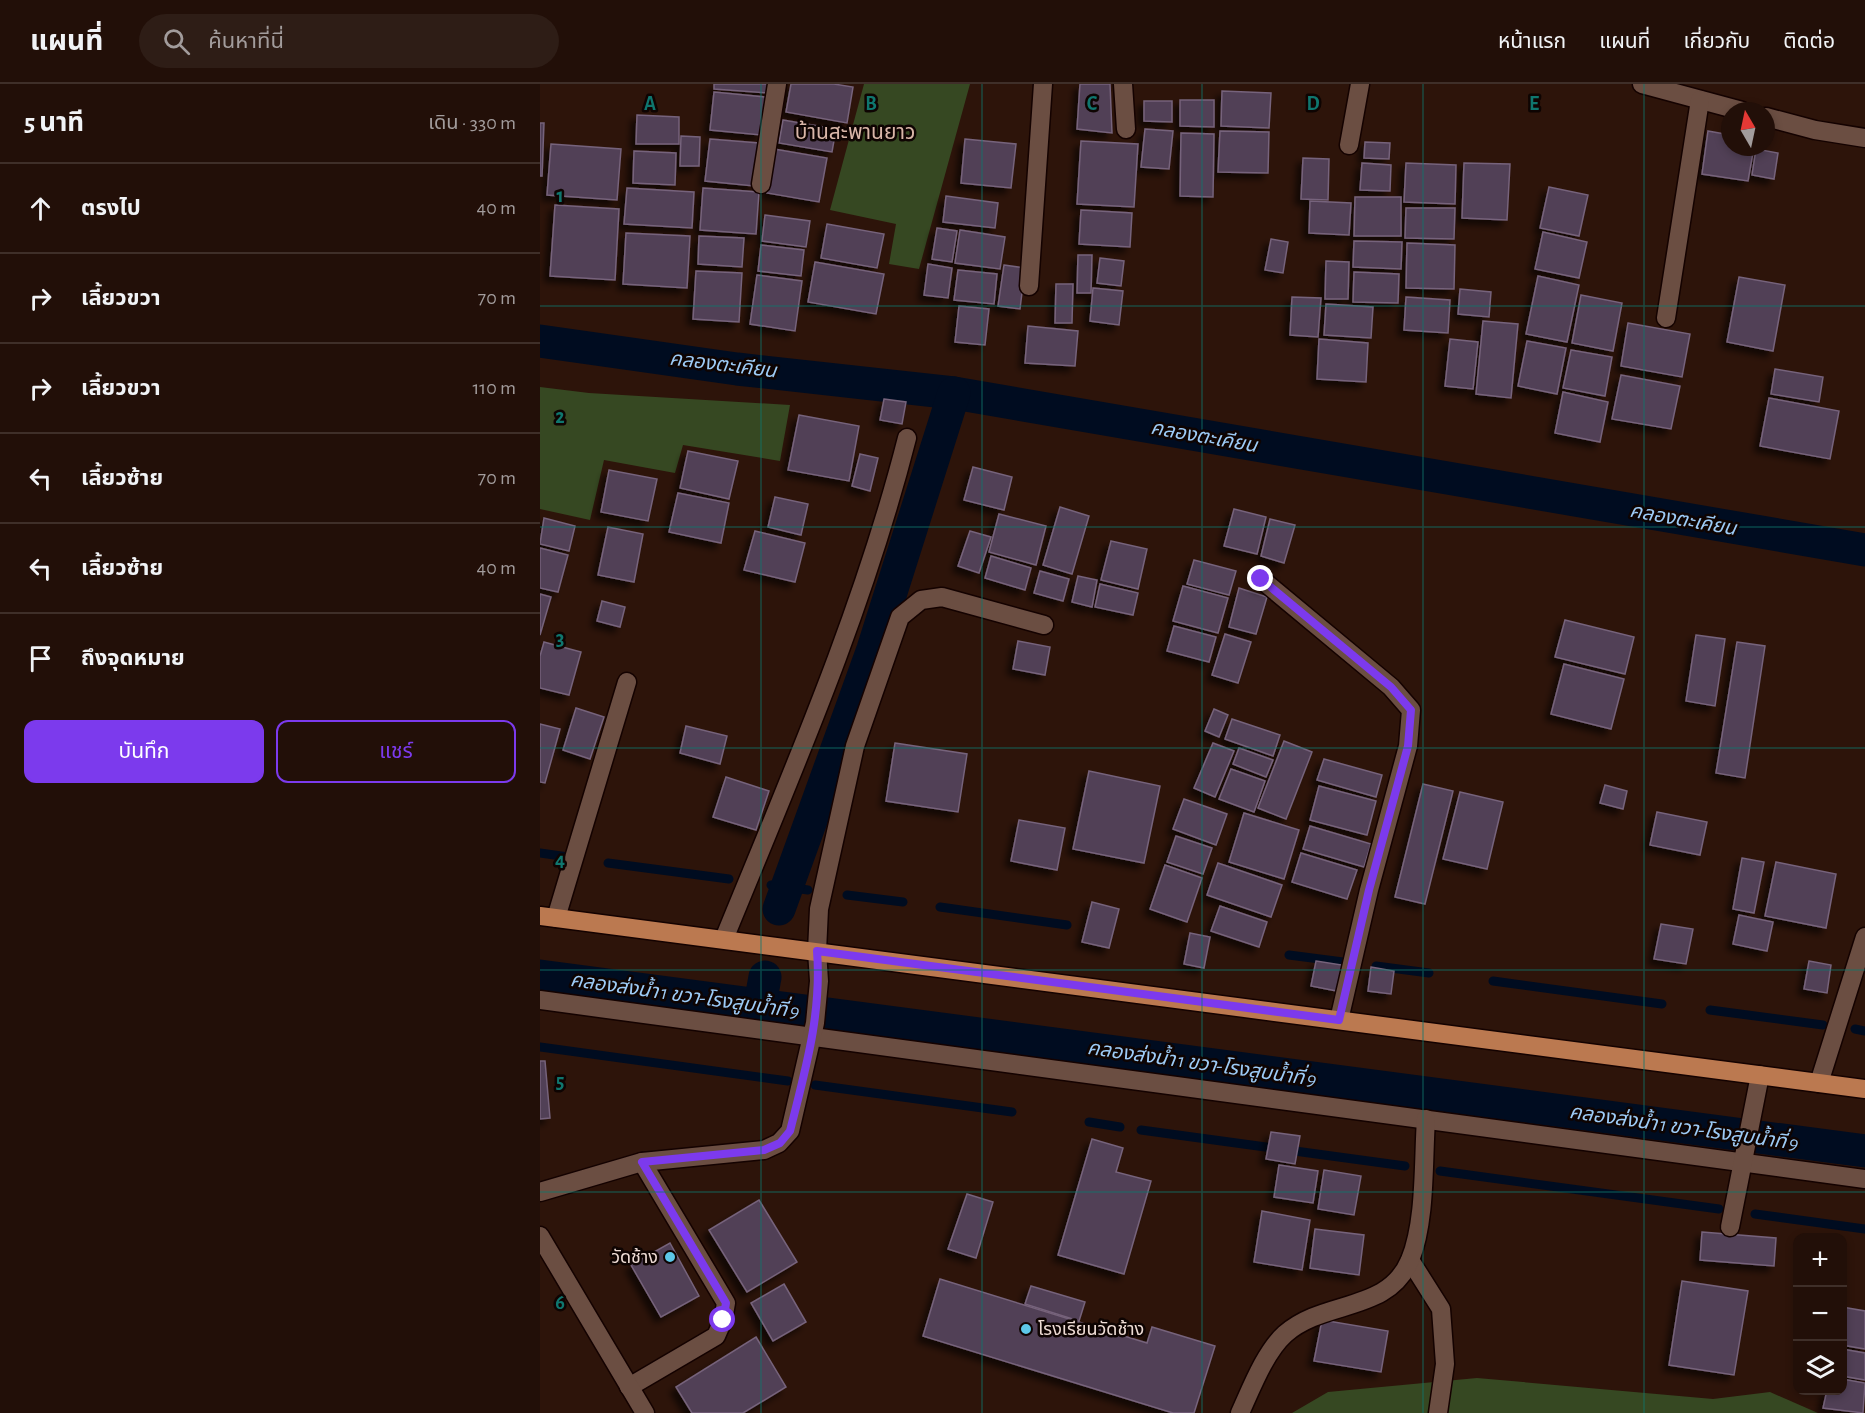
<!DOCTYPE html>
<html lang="th">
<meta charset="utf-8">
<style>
:root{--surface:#220f08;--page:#2e1d16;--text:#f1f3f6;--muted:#a29c9c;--line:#3f2f29;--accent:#7c3aed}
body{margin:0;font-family:"Alegreya Sans","Noto Sans Thai",sans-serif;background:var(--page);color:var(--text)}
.controls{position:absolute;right:18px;bottom:18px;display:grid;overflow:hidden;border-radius:12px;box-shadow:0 3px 9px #0003}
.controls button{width:54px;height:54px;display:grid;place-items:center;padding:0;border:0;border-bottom:2px solid var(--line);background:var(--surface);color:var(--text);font:30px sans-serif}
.compass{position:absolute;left:1181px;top:18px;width:54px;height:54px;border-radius:50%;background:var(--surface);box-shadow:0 3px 9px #0003;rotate:351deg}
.stop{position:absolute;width:18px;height:18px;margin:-14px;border:4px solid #7c3aed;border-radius:50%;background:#fff}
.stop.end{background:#7c3aed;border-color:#fff;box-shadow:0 2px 6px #0008}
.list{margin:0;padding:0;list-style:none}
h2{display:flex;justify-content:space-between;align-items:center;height:78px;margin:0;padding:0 24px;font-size:26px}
h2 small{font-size:20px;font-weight:400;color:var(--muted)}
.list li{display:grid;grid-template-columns:39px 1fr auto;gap:18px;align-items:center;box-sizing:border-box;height:90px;padding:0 24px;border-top:2px solid var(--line)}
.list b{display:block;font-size:22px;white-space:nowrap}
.list em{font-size:20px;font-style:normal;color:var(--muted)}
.actions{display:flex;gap:12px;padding:18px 24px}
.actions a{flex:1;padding:14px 0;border:2px solid var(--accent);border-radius:12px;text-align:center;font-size:21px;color:var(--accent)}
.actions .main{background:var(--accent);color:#fff}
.icon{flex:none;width:33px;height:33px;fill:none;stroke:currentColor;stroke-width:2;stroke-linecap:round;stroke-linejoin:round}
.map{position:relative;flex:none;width:1325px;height:1329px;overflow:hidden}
header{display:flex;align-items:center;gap:36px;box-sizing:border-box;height:84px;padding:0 30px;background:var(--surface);border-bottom:2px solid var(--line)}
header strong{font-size:28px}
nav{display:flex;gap:33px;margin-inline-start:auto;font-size:21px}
.search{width:420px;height:54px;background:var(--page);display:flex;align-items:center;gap:15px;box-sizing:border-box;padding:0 21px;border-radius:33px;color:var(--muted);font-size:22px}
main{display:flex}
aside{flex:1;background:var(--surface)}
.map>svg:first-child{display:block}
.green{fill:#364822}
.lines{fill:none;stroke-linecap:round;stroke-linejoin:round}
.stream{stroke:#000c20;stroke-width:9}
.canal{stroke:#000c20;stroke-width:33}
.building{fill:#513f56;stroke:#76637b;stroke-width:1.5;filter:url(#shadow)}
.minor-casing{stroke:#140200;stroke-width:21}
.major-casing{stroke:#140200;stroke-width:21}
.minor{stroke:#6b4e42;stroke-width:18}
.major{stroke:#bb7950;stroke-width:18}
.route{stroke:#7c3aed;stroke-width:8}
.grid{fill:none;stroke:#0f766e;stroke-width:1.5;stroke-opacity:0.55}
.poi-dot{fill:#5dc7e8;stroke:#0e0402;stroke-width:2}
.labels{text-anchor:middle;stroke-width:5;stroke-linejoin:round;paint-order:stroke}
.poi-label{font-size:18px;fill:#eedcd5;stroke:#0e0402;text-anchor:end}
.water-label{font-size:20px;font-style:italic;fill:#9dcbf6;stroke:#0e0402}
.quarter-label{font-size:21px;fill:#d9b6a8;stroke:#0e0402}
.grid-label{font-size:20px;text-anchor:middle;font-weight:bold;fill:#0f766e;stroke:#0e0402;stroke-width:5;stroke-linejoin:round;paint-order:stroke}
</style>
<header>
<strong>แผนที่</strong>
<div class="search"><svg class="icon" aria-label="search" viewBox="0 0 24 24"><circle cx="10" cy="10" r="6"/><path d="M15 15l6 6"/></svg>ค้นหาที่นี่</div>
<nav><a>หน้าแรก</a><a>แผนที่</a><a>เกี่ยวกับ</a><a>ติดต่อ</a></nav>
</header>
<main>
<aside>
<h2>5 นาที<small>เดิน · 330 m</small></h2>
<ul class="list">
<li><svg class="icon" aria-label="ahead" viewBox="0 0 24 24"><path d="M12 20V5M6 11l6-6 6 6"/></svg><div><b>ตรงไป</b></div><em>40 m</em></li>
<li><svg class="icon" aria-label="right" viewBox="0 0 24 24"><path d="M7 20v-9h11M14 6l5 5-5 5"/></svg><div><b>เลี้ยวขวา</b></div><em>70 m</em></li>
<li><svg class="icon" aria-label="right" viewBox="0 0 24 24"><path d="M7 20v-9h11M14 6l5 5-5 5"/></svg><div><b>เลี้ยวขวา</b></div><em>110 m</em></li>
<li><svg class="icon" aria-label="left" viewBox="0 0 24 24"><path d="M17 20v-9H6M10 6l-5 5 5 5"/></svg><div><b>เลี้ยวซ้าย</b></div><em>70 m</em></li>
<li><svg class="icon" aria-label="left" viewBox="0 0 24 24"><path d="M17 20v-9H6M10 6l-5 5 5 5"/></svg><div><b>เลี้ยวซ้าย</b></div><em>40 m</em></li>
<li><svg class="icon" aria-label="arrive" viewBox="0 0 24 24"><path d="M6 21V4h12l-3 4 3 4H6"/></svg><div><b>ถึงจุดหมาย</b></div></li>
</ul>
<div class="actions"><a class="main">บันทึก</a><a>แชร์</a></div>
</aside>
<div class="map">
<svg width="1325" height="1329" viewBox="0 0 1325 1329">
<defs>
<filter id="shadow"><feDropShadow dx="-5.5" dy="5.5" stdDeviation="3" flood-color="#0009"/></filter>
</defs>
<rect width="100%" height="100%" fill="#2d140a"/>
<g class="green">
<polygon points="324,0 430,0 379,185 349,180 356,140 290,126"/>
<polygon points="0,303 49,309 250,321 240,377 143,361 135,389 64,376 50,436 0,425"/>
<polygon points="937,1294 1173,1315 1230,1308 1278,1329 752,1329 788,1308"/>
</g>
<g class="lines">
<g class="stream">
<polyline points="0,769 28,773"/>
<polyline points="68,779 189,795"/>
<polyline points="231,801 268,806"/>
<polyline points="307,811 363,818"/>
<polyline points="400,823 527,841"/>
<polyline points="749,871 803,878"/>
<polyline points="836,882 889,889"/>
<polyline points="953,897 1122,920"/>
<polyline points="1170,926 1283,941"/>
<polyline points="1315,945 1325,947"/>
<polyline points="0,963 248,997"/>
<polyline points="275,1001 472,1028"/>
<polyline points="549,1038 580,1043"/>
<polyline points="601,1046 865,1082"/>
<polyline points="900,1087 1179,1125"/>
<polyline points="1215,1130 1325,1145"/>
</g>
<g class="canal">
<polyline points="0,257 197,285 414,309 1325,466"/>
<polyline points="239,825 333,565 414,309"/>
<polyline points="0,892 1325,1067"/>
<polyline points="220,921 225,893"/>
</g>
</g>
<g class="building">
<polygon points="174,0 229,0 228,9 174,5"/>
<polygon points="251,0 294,0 313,3 307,39 246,28"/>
<polygon points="540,0 570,0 572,49 537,45"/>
<polygon points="682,7 731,9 729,44 681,42"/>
<polygon points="174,8 225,13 221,51 170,46"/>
<polygon points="640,16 674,16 674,43 640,42"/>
<polygon points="604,17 632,17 632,38 604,37"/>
<polygon points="97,31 139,33 139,60 96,60"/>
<polygon points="243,36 296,45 292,68 239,59"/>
<polygon points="0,39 4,39 2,92 0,92"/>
<polygon points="605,45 633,47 629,85 601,83"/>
<polygon points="680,47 729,48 728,89 678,88"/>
<polygon points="1168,47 1190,51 1190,63 1214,63 1208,97 1162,90"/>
<polygon points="641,49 674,50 673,113 640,112"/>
<polygon points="141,52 160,53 159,82 140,82"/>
<polygon points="170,55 219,59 214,102 165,97"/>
<polygon points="425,55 476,60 471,104 421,99"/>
<polygon points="541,57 598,60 594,123 537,120"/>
<polygon points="825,58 850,59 849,75 824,74"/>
<polygon points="11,60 81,65 77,116 7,111"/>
<polygon points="234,65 287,74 279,118 227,109"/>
<polygon points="1216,65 1238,69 1234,95 1212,91"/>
<polygon points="94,67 136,69 135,101 93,99"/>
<polygon points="763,74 789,75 788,116 761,115"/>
<polygon points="822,79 851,81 850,107 820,106"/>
<polygon points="866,79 916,81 915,120 864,118"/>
<polygon points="924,79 970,80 967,136 922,134"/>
<polygon points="1009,103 1048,111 1039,152 1000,144"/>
<polygon points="87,104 154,108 152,144 84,140"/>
<polygon points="163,104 219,108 216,150 160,146"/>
<polygon points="406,112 458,119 455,144 403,138"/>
<polygon points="815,113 861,113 861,152 814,152"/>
<polygon points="770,117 811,119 809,151 769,149"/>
<polygon points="15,121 79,125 75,196 10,192"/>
<polygon points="866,124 915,124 914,155 865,154"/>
<polygon points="541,126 592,129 590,163 539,160"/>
<polygon points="225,131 270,137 266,163 222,157"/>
<polygon points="287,140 344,150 337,184 281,174"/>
<polygon points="397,144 417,147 412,178 392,175"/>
<polygon points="420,146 465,153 460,185 415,179"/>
<polygon points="1003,148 1047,158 1039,194 995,185"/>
<polygon points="86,149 150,152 147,204 83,200"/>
<polygon points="159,152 204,154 202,183 158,180"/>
<polygon points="731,155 748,158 743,189 725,186"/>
<polygon points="814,157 862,158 861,185 813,183"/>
<polygon points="867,159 915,161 914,205 866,204"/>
<polygon points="221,161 264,166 261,192 218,187"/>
<polygon points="538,171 552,171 551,209 537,209"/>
<polygon points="560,174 584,177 581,202 557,199"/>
<polygon points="786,177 809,178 808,215 785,215"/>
<polygon points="275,178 344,190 336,230 268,218"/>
<polygon points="388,180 412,184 408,214 384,211"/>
<polygon points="464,181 485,184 480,225 458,222"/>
<polygon points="418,186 457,190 454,220 414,216"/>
<polygon points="156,187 202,189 199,238 153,235"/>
<polygon points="814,188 859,190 858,219 813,218"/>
<polygon points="217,191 262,197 255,247 210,240"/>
<polygon points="998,192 1039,201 1027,258 986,250"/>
<polygon points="1199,193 1245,201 1233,267 1187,258"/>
<polygon points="516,200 533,200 532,239 515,239"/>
<polygon points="553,204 583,207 579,241 550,237"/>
<polygon points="920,205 951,208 949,233 918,230"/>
<polygon points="1041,211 1082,219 1073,267 1032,259"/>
<polygon points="752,213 781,214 778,253 750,251"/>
<polygon points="866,213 910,216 908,249 864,246"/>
<polygon points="786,220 833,223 831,254 784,251"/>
<polygon points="419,222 449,225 445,261 415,258"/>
<polygon points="943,237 978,240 971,314 936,310"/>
<polygon points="1088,239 1150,250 1142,293 1081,282"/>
<polygon points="488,242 538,247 535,282 485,279"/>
<polygon points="779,255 828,259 826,298 777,295"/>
<polygon points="910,255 938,258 933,305 905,302"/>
<polygon points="987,257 1026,264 1017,310 978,302"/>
<polygon points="1031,266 1072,273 1065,312 1023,304"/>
<polygon points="1235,285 1283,293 1279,318 1231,310"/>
<polygon points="1081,291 1140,302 1131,345 1072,335"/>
<polygon points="1023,308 1068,318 1060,358 1015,349"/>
<polygon points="1229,314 1299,327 1290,375 1220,362"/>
<polygon points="344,315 366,318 362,340 340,336"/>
<polygon points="259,331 319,342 309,397 248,386"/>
<polygon points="148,367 198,377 189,415 140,404"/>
<polygon points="320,370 338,374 330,407 312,402"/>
<polygon points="433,383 472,393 464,426 424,416"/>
<polygon points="69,386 117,395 108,437 61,428"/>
<polygon points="138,409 189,419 181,459 129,448"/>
<polygon points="235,413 268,420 261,451 228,443"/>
<polygon points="520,423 549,432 532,490 503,481"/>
<polygon points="694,425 726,433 717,470 684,462"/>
<polygon points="459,430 506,442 496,481 449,468"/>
<polygon points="4,434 35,442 29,467 0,460"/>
<polygon points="730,435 755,441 744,479 721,472"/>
<polygon points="68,443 103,450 94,498 58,491"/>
<polygon points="215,447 265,459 255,498 204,486"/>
<polygon points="430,447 451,453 439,489 418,482"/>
<polygon points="571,457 607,465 598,505 561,496"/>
<polygon points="0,464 28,471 18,508 0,504"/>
<polygon points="451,472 491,484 485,506 445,494"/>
<polygon points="654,476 696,487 689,511 647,500"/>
<polygon points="500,487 529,495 523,517 494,509"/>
<polygon points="538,492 557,496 552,523 532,518"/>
<polygon points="560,500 598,509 593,531 555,523"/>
<polygon points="643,502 688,514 678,549 633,537"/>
<polygon points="699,504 727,513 716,550 689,543"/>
<polygon points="0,510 11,513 0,551"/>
<polygon points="62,517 85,523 80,543 57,537"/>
<polygon points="1025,536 1094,553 1085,590 1015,573"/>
<polygon points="634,542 676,553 669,578 627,567"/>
<polygon points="685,550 711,558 698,599 672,591"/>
<polygon points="1156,551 1185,555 1175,622 1146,617"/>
<polygon points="478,557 510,563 505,591 473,585"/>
<polygon points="4,558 41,568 29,611 0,604 0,572"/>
<polygon points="1197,558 1225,562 1205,694 1176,689"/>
<polygon points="1024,580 1084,595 1071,645 1011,630"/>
<polygon points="36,624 64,633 50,675 23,666"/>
<polygon points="674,625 688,631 679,653 665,647"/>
<polygon points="692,635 740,651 733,672 685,655"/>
<polygon points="0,640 20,645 5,699 0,698"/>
<polygon points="146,642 187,652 180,680 140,669"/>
<polygon points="744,657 772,668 746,735 718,724"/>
<polygon points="355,659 427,670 418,728 346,717"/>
<polygon points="673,659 694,667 675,713 654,704"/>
<polygon points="699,664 733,676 726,693 693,680"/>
<polygon points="784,675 842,691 836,713 777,696"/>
<polygon points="691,685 725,697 714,728 679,715"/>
<polygon points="549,687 620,702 604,779 533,765"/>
<polygon points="186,693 229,707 216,746 173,733"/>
<polygon points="883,700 913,707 885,820 855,813"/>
<polygon points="1065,701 1087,707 1083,725 1060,719"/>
<polygon points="779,702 836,717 827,751 770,736"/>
<polygon points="920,708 963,718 947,785 903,775"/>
<polygon points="644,715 687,730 676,761 633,745"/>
<polygon points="1117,728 1167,738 1160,771 1110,761"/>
<polygon points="704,729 759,746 744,795 689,778"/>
<polygon points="479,736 525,744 517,786 471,777"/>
<polygon points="770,742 831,760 824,783 763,765"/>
<polygon points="636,752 672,764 663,790 627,778"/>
<polygon points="761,769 817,786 807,815 752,798"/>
<polygon points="1202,774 1224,778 1214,829 1193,825"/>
<polygon points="1236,778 1296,790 1286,844 1225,832"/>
<polygon points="678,779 742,801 731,833 667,811"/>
<polygon points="625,781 662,794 647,838 610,825"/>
<polygon points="552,818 579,825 569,864 542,858"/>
<polygon points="680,822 727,838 719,863 671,847"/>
<polygon points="1199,831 1233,838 1227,867 1193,860"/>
<polygon points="1121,840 1153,845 1146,880 1114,875"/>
<polygon points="650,849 670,853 664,884 644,880"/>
<polygon points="776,877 802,881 797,907 771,902"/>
<polygon points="1269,877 1291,881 1287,909 1264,905"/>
<polygon points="831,883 854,887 851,910 828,907"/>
<polygon points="0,977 5,977 10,1034 0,1035"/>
<polygon points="731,1048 760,1052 755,1080 726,1075"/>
<polygon points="552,1055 583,1064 576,1088 611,1097 584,1190 518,1171"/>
<polygon points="739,1081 778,1087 773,1119 734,1113"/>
<polygon points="784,1086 821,1092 814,1131 778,1125"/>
<polygon points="427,1110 453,1118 436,1174 408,1165"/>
<polygon points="219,1116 257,1178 207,1208 169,1146"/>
<polygon points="722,1127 770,1136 762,1186 714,1178"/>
<polygon points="775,1145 824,1151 819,1191 770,1184"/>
<polygon points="1162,1148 1236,1154 1234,1182 1160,1176"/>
<polygon points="130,1159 159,1212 121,1233 91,1181"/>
<polygon points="400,1195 607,1259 612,1243 675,1262 654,1329 633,1329 383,1252"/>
<polygon points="1142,1197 1208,1207 1194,1291 1129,1281"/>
<polygon points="244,1200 266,1238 233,1257 211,1219"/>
<polygon points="491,1202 545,1218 539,1237 485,1220"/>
<polygon points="1302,1223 1325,1227 1325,1265 1302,1261"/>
<polygon points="782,1236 848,1247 841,1288 774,1277"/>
<polygon points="216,1253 246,1303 203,1329 152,1329 136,1303"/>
<polygon points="1302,1265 1325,1269 1325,1296 1302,1292"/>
<polygon points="1302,1295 1325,1299 1323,1329 1283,1324 1287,1306 1302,1306"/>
</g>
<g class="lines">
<g class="minor-casing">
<g id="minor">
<polyline points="583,0 586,45"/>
<polyline points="1102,0 1202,27"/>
<polyline points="1226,33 1275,46 1325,54"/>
<polyline points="809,61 820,0"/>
<polyline points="221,100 237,0"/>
<polyline points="489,202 503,0"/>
<polyline points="1126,234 1160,16"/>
<polyline points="721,495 851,603 871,626 868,662 829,806 799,936"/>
<polyline points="16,834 87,598"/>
<path d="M184,855C251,691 323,527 367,354"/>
<polyline points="0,916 1325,1095"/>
<polyline points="1279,999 1325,853"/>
<polyline points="102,1078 224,1066 239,1059 250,1047 275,939 279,897 277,867 279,825 315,662 360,533 381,516 402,513 504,541"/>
<polyline points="0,1108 102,1078 186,1219 183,1236 176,1252 89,1303"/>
<polyline points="1190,1143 1220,991"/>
<polyline points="0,1152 105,1329"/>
<polyline points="870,1176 901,1225 905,1280 898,1329"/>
<path d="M700,1329C711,1305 725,1268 745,1250C785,1215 848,1229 870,1176C886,1137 883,1078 886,1035"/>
</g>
</g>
<g class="major-casing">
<polyline id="major" points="0,832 1325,1005"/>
</g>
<use href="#minor" class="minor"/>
<use href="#major" class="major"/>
</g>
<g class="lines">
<path class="route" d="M183,1236L186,1219L102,1078L224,1066L240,1059L250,1047C265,987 282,930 277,867L799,936L829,806L868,662L871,626L851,603L721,495"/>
</g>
<path class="grid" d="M221,0V1329M442,0V1329M662,0V1329M883,0V1329M1104,0V1329M0,222H1325M0,443H1325M0,664H1325M0,886H1325M0,1108H1325"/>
<g class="poi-dot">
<circle cx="130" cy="1173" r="6"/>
<circle cx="486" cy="1245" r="6"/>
</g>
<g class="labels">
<g class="poi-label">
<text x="118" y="1179">วัดช้าง</text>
<text x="498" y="1251" text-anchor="start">โรงเรียนวัดช้าง</text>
</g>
<g class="water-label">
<text transform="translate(183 280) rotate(7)" y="7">คลองตะเคียน</text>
<text transform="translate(664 352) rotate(10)" y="7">คลองตะเคียน</text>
<text transform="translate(1143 435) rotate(10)" y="7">คลองตะเคียน</text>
<text transform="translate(145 911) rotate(8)" y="7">คลองส่งน้ำ 1 ขวา-โรงสูบน้ำที่ 9</text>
<text transform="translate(662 979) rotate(8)" y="7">คลองส่งน้ำ 1 ขวา-โรงสูบน้ำที่ 9</text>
<text transform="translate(1144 1043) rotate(8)" y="7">คลองส่งน้ำ 1 ขวา-โรงสูบน้ำที่ 9</text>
</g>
<g class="quarter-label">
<text x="315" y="55">บ้านสะพานยาว</text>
</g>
</g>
<g class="grid-label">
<text x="110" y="26">A</text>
<text x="331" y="26">B</text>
<text x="552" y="26">C</text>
<text x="773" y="26">D</text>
<text x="994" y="26">E</text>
<text x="20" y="118">1</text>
<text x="20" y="339">2</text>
<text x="20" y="561">3</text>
<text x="20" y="782">4</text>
<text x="20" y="1004">5</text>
<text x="20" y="1225">6</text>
</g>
</svg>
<div class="controls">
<button>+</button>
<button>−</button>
<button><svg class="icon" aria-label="layers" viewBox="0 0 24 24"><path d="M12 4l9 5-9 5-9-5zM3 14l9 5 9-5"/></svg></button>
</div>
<svg class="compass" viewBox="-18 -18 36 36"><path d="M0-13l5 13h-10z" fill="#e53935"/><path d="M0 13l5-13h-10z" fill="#a29c9c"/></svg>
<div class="stop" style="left:183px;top:1236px"></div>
<div class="stop end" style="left:721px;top:495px"></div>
</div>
</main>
